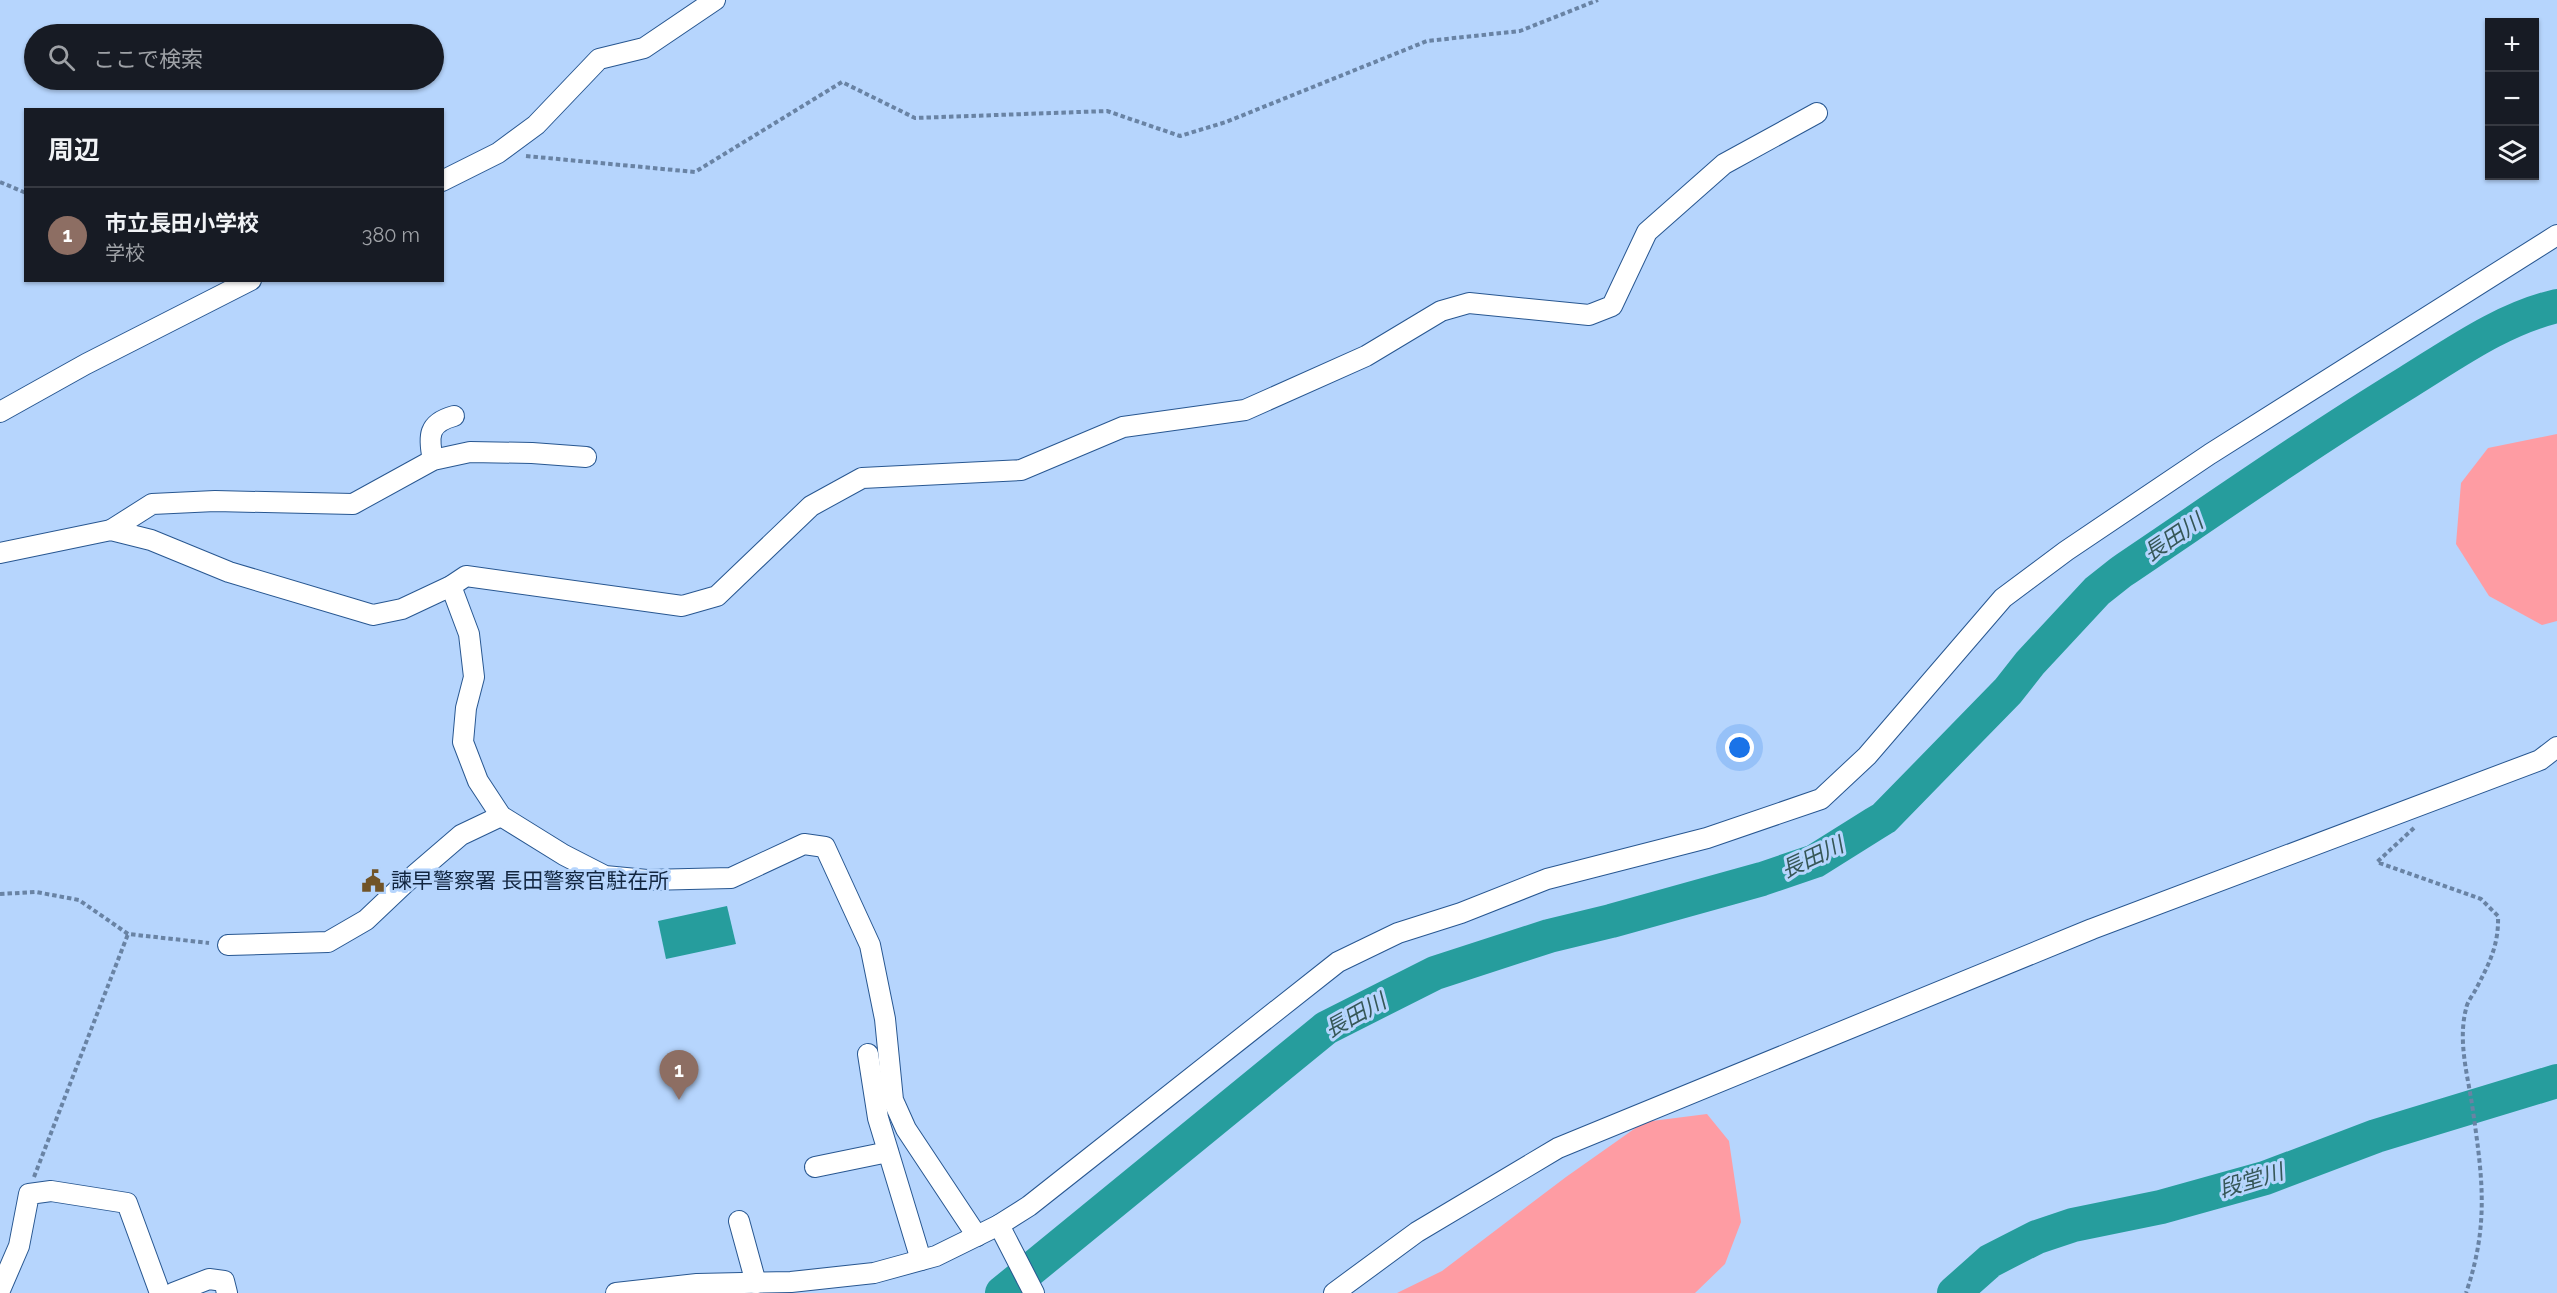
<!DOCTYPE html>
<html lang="ja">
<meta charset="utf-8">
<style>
:root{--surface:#171b24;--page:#242831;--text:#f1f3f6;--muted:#9ea1a6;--line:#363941;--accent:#1a73e8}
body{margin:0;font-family:Raleway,"Noto Sans JP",sans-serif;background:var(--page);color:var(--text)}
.controls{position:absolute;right:18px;top:18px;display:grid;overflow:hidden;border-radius:0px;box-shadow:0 2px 4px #0004}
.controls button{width:54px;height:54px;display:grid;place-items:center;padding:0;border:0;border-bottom:2px solid var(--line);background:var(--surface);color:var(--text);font:30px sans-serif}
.you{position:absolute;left:1740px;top:748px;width:21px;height:21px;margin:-15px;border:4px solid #fff;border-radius:50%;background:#1a73e8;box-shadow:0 0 0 9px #1a73e833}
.badge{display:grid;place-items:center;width:39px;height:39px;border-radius:50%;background:var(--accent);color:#fff;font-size:20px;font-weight:700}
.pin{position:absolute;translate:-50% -50px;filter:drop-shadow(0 2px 3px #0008)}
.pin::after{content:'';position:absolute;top:32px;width:21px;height:18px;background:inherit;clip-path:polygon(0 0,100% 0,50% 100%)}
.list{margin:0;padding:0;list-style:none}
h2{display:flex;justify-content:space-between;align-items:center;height:78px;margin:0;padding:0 24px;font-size:26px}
h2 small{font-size:20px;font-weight:400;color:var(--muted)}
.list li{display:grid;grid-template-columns:39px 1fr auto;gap:18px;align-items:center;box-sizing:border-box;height:96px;padding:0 24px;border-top:2px solid var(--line)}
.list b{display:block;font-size:22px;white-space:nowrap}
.list p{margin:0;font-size:20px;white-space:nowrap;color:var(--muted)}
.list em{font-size:20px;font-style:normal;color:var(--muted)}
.icon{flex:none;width:33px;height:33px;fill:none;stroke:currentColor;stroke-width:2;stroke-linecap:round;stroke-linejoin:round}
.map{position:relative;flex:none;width:2557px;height:1293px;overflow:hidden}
.search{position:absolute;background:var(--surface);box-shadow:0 2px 4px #0004;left:24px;top:24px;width:420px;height:66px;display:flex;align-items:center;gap:15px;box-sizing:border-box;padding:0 21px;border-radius:33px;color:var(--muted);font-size:22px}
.panel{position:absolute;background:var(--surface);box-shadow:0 2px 4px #0004;left:24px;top:108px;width:420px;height:174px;border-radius:0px}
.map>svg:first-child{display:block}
.green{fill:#fe9ca3}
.water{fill:#269d9d}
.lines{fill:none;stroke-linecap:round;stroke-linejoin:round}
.river{stroke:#269d9d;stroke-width:34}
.street-casing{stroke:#285791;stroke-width:22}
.path{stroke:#6983a4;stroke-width:4;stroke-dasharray:4.5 3;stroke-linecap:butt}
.street{stroke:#fff;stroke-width:20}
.labels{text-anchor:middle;stroke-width:6;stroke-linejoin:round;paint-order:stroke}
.poi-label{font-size:21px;fill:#122640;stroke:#b6d5fd;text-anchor:start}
.water-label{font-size:22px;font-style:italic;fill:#365757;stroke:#b6d5fd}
</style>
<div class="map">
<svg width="2557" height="1293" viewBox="0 0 2557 1293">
<rect width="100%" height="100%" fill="#b6d5fd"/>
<g class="green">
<polygon points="2557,434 2557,621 2542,625 2489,596 2456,544 2461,483 2488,448"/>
<polygon points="1707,1114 1729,1141 1741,1222 1725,1264 1695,1293 1397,1293 1442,1271 1566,1177 1644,1122"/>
</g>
<polygon class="water" points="727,906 736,944 666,959 658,921"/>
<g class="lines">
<g class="river">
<path d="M1002,1293L1326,1028L1435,973L1549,936L1611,921L1762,879L1815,861L1874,824L1884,818L2008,691L2030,663L2097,591L2121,572C2216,508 2310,442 2408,382C2455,353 2502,319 2557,306"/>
<polyline points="1954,1293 1990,1261 2037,1237 2073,1225 2161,1207 2265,1178 2376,1136 2557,1081"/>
</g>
<g class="street-casing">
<g id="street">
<polyline points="442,181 498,153 536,125 599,59 644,48 715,0"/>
<polyline points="0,412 86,364 251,280"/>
<path d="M433,460C428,436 428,423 454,416"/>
<polyline points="111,530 152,504 215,501 353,504 433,460 470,452 532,453 586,457"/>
<polyline points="0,553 111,530 151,540 229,572 373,615 402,609 451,586 466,576 682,606 717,596 811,506 862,478 1021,470 1123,427 1245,410 1366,356 1441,311 1469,303 1589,315 1612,306 1647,232 1724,164 1817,113"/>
<polyline points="451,586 469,634 474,677 466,708 463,742 478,781 501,816 564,855 605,876 647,880 731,878 804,844 825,847 870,945 885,1019 893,1100 906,1129 977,1236"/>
<polyline points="228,945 328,942 366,920 404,884 461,835 501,816"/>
<polyline points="868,1054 878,1118 921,1260"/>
<polyline points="815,1167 888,1152"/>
<polyline points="739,1221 756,1283"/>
<polyline points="999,1225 1034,1293"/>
<polyline points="0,1290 19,1246 29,1194 51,1191 127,1203 160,1293"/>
<polyline points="173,1293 209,1279 224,1281 227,1293"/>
<polyline points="616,1293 697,1284 791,1282 874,1273 936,1256 999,1225 1029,1206 1338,962 1398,933 1461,913 1547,879 1707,838 1821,799 1867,756 2003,598 2066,551 2210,454 2557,235"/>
<polyline points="1334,1293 1417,1232 1558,1148 2092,929 2540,760 2557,747"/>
</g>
</g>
<g class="path">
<polyline points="526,156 695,172 842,82 915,118 1107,111 1180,136 1226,122 1427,41 1520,31 1598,0"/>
<polyline points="0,182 26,193"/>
<path d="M2414,828L2377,862L2481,899L2498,916C2499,945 2489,964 2476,989C2473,995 2467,1002 2466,1009C2458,1040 2467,1073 2472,1104C2482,1175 2490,1223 2466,1293"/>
<polyline points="0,894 36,892 79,900 128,934 209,943"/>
<polyline points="34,1177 128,934"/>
</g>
<use href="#street" class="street"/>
</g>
<defs>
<g id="civic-bare" transform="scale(1.8)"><path d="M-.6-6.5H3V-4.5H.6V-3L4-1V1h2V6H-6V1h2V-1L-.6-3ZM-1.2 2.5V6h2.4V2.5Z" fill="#715428" stroke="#b6d5fd" stroke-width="2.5" paint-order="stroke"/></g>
</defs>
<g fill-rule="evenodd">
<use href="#civic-bare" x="373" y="881"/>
</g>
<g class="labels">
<g class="poi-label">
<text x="391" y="888">諫早警察署 長田警察官駐在所</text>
</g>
<g class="water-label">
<text transform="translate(2173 537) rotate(-34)" y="8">長田川</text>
<text transform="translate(1812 857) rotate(-25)" y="8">長田川</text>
<text transform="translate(1355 1015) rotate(-29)" y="8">長田川</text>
<text transform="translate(2251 1180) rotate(-17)" y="8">段堂川</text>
</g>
</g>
</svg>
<div class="controls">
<button>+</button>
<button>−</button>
<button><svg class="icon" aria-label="layers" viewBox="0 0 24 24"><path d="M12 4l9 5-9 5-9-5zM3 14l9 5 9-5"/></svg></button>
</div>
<div class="you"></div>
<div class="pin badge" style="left:679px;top:1100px;background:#8d6e63">1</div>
<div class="search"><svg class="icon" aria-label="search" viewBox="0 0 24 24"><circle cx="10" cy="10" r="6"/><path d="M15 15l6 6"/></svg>ここで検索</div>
<section class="panel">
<h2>周辺<small></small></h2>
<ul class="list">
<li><span class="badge" style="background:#8d6e63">1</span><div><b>市立長田小学校</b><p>学校</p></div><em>380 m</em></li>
</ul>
</section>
</div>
